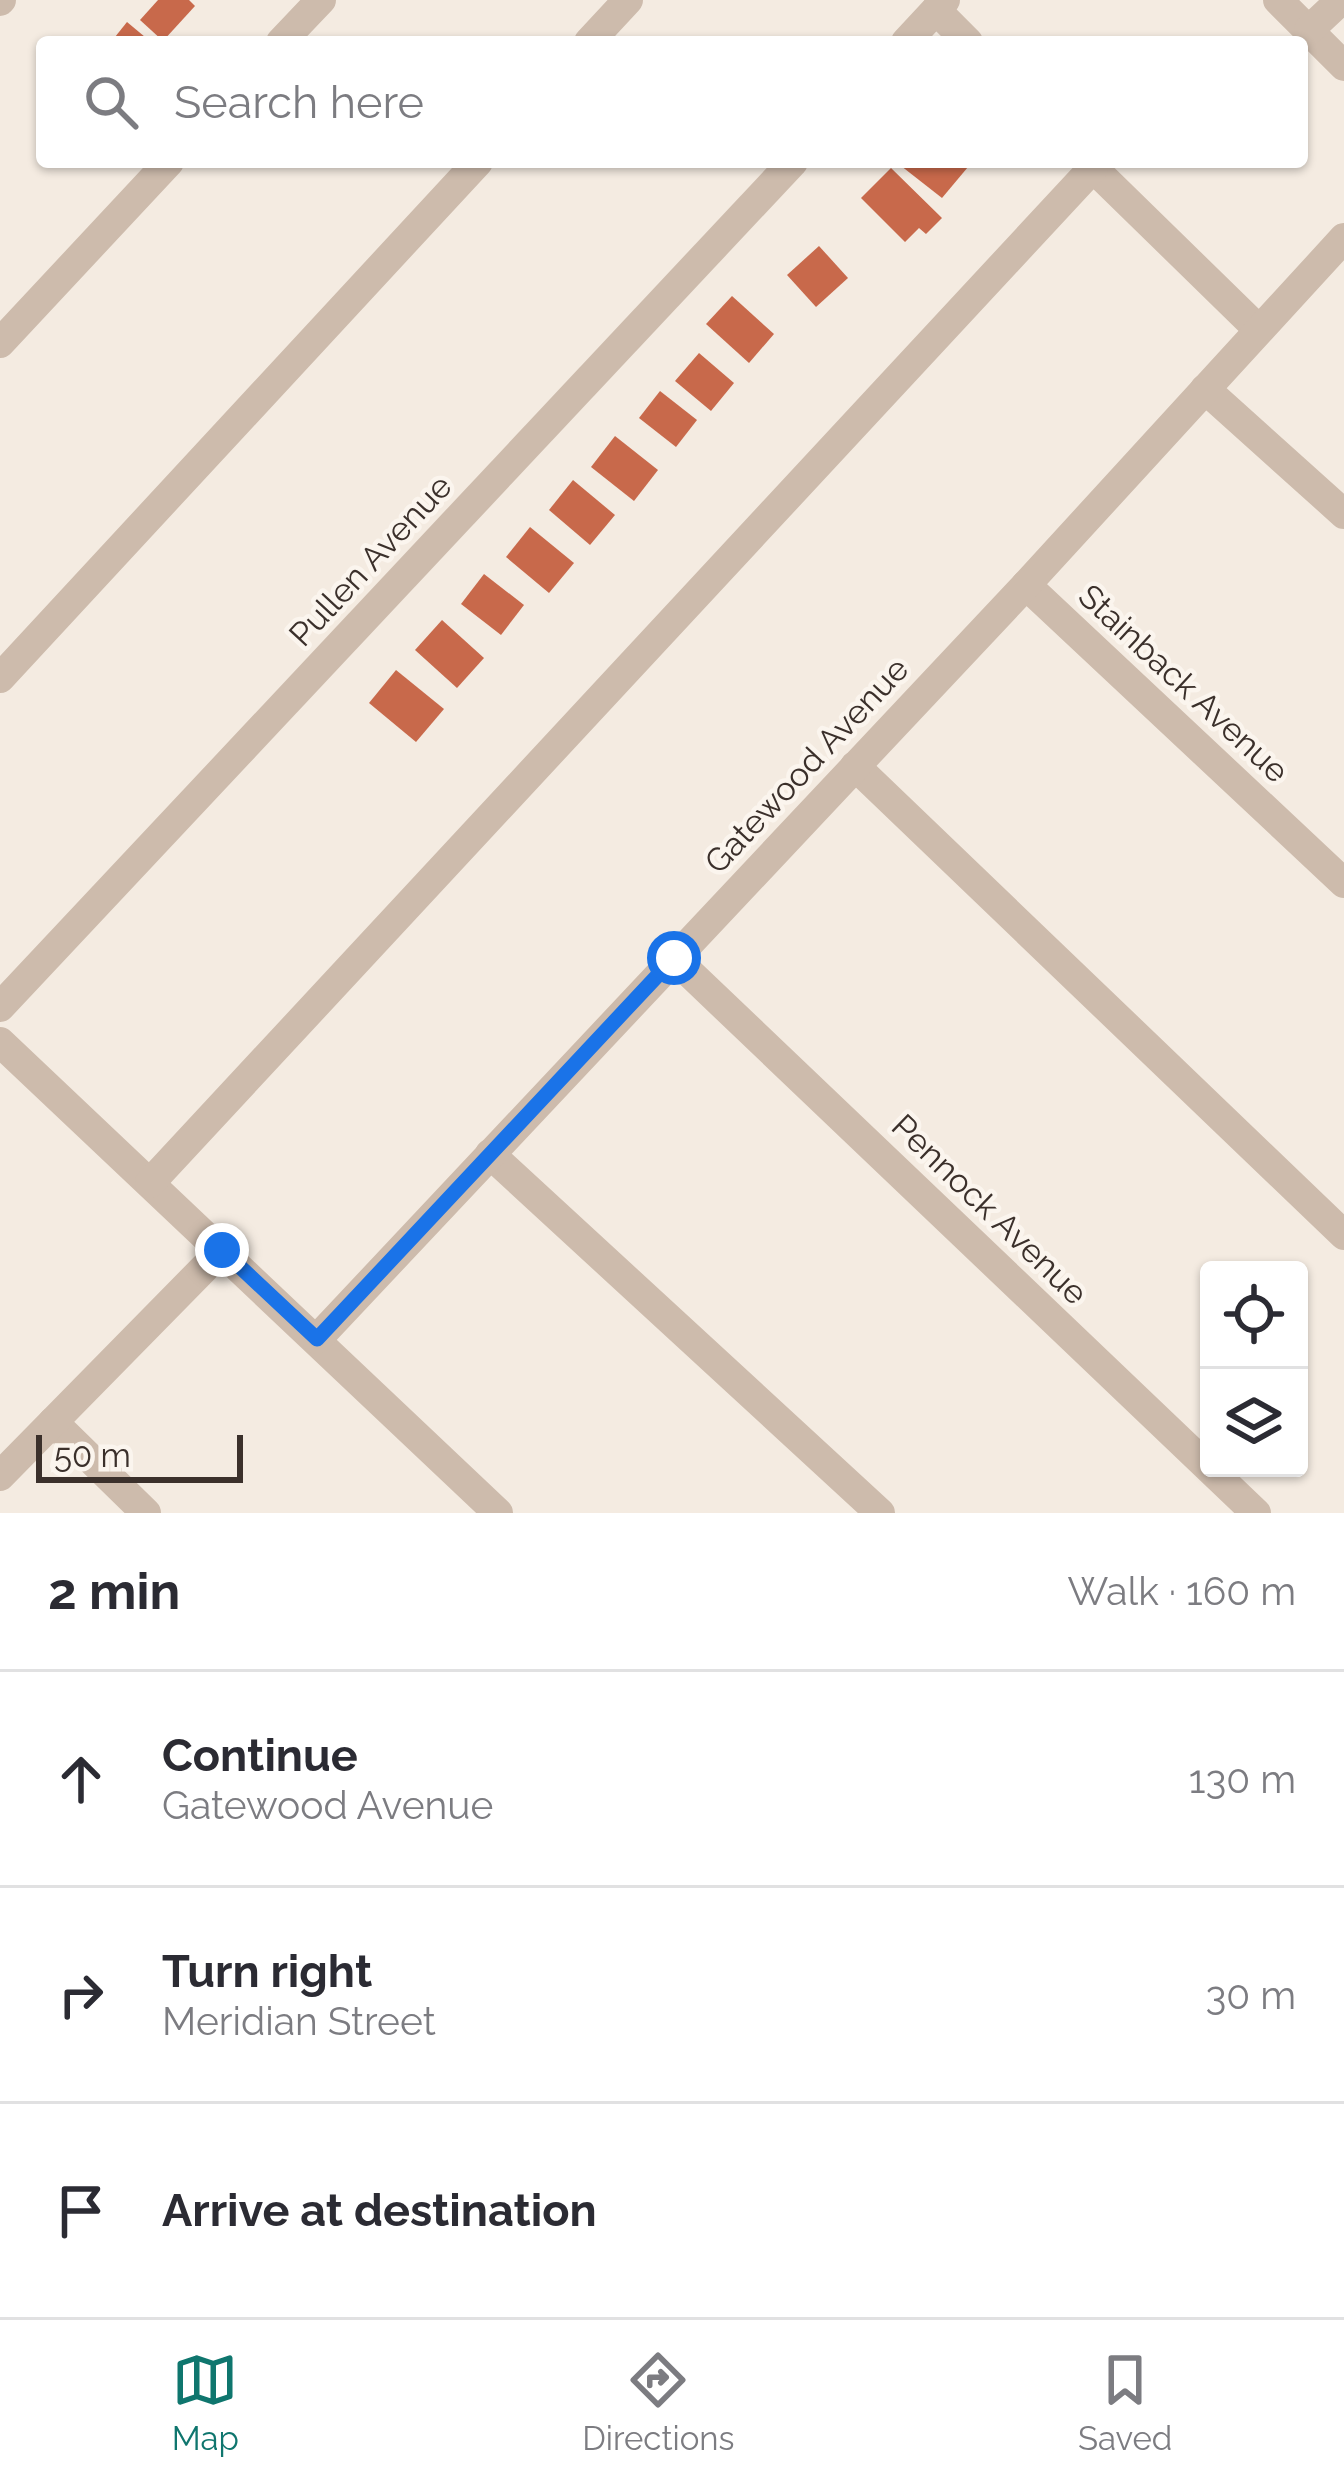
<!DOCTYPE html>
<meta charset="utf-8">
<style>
:root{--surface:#fff;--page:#f2f2f3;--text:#2b2b33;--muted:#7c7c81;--line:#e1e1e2;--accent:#0f766e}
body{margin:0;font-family:Raleway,sans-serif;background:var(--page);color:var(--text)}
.controls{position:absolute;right:36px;bottom:36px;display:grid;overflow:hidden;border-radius:12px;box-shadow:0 3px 9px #0004}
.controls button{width:108px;height:108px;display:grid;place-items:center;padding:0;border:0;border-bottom:3px solid var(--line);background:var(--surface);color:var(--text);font:60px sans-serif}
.scale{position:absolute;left:36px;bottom:30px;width:207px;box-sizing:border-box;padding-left:12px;border:6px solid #3b302b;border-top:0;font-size:33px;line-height:42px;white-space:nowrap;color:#3b302b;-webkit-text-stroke:9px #fbf5ee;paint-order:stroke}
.stop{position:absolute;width:36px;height:36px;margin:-27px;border:9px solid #1a73e8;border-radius:50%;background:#fff}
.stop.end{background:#1a73e8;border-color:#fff;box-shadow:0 3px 12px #0008}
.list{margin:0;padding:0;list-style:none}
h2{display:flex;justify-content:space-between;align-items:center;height:156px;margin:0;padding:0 48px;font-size:51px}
h2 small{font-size:39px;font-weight:400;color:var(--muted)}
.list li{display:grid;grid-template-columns:78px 1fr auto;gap:36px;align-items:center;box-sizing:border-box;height:216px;padding:0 48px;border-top:3px solid var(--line)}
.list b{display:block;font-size:45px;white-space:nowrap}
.list p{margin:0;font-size:39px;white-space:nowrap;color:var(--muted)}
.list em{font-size:39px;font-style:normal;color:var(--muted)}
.icon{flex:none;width:66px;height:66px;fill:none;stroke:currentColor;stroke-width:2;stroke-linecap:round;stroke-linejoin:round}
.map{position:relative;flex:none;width:1344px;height:1513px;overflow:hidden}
.search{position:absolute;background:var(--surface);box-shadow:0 3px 9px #0004;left:36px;right:36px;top:36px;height:132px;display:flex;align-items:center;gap:30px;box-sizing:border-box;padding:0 42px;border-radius:12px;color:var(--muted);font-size:45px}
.sheet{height:804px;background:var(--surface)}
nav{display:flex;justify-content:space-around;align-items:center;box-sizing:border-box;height:168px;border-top:3px solid var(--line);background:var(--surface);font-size:33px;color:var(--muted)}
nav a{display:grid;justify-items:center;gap:6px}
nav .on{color:var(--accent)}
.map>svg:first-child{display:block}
.building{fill:#c8694b}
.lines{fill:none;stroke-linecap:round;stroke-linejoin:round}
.minor{stroke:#cdbbac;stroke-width:30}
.route{stroke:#1a73e8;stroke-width:15}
.labels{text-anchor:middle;stroke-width:9;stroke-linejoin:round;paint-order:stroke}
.street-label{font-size:33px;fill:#3b302b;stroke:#fbf5ee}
</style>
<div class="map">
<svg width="1344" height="1513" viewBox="0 0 1344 1513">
<rect width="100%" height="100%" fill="#f4ebe1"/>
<g class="building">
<polygon points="158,0 189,0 195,6 163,41 140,20"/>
<polygon points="127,22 151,42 111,42"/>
<polygon points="896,162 962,162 968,167 942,198"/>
<polygon points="891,168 942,218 926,234 919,228 905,242 861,198"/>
<polygon points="819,246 848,278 816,307 787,275"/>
<polygon points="732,296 774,334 749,363 706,324"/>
<polygon points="699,353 734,383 711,411 675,381"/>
<polygon points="660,391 697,420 676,447 639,418"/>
<polygon points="615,436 658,470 634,501 591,467"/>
<polygon points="573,480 615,515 590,545 549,510"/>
<polygon points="530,527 574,563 549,593 506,557"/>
<polygon points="484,574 524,605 501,635 461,604"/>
<polygon points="442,620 484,658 457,688 415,650"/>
<polygon points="396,670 444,709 416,742 369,703"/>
</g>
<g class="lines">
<g class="minor">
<polyline points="1278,0 1344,66"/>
<polyline points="0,1 1,0"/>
<polyline points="936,10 968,42"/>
<polyline points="1309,30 1341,0"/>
<polyline points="281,42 321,0"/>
<polyline points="589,42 628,0"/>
<polyline points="906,42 945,0"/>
<polyline points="1087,162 1259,330"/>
<polyline points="0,343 169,162"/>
<polyline points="1205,389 1344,514"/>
<polyline points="1026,585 1344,883"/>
<polyline points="0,678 478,162"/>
<polyline points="855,766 1344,1235"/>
<polyline points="674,958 1256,1513"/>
<polyline points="0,1007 793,162"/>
<polyline points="0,1042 498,1513"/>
<polyline points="490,1154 880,1513"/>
<polyline points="150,1183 1093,168"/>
<polyline points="317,1339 1026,585 1344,238"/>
<polyline points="53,1422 146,1513"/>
<polyline points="0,1476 222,1250"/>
</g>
</g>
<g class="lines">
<polyline class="route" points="222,1250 317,1339 674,958"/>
</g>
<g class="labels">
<g class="street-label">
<text transform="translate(370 560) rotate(-47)" y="12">Pullen Avenue</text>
<text transform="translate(1184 683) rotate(43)" y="12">Stainback Avenue</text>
<text transform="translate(806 765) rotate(-47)" y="12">Gatewood Avenue</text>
<text transform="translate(990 1209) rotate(44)" y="12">Pennock Avenue</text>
</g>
</g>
</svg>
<div class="controls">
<button><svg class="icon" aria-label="locate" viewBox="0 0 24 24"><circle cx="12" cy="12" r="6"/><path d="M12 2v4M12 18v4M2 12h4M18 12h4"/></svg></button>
<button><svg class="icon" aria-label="layers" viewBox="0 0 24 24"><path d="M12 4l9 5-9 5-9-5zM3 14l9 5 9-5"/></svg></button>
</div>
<div class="scale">50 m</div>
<div class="stop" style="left:674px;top:958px"></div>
<div class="stop end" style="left:222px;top:1250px"></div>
<div class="search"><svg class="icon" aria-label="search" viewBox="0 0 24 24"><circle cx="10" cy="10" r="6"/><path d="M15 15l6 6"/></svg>Search here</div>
</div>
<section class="sheet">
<h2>2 min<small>Walk · 160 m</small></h2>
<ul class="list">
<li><svg class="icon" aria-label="ahead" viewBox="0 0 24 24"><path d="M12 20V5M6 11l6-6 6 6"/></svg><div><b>Continue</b><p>Gatewood Avenue</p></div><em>130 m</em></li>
<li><svg class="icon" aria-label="right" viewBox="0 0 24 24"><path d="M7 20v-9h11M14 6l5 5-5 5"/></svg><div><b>Turn right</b><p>Meridian Street</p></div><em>30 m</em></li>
<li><svg class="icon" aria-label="arrive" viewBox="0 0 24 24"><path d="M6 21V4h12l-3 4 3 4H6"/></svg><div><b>Arrive at destination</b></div></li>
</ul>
</section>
<nav>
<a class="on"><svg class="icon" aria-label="map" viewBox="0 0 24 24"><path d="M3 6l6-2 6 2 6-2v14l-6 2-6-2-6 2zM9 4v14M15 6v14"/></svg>Map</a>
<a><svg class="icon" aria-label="directions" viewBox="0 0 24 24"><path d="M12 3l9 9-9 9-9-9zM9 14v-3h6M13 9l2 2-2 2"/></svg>Directions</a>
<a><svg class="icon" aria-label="saved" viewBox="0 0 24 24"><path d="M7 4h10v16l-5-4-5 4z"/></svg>Saved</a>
</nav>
